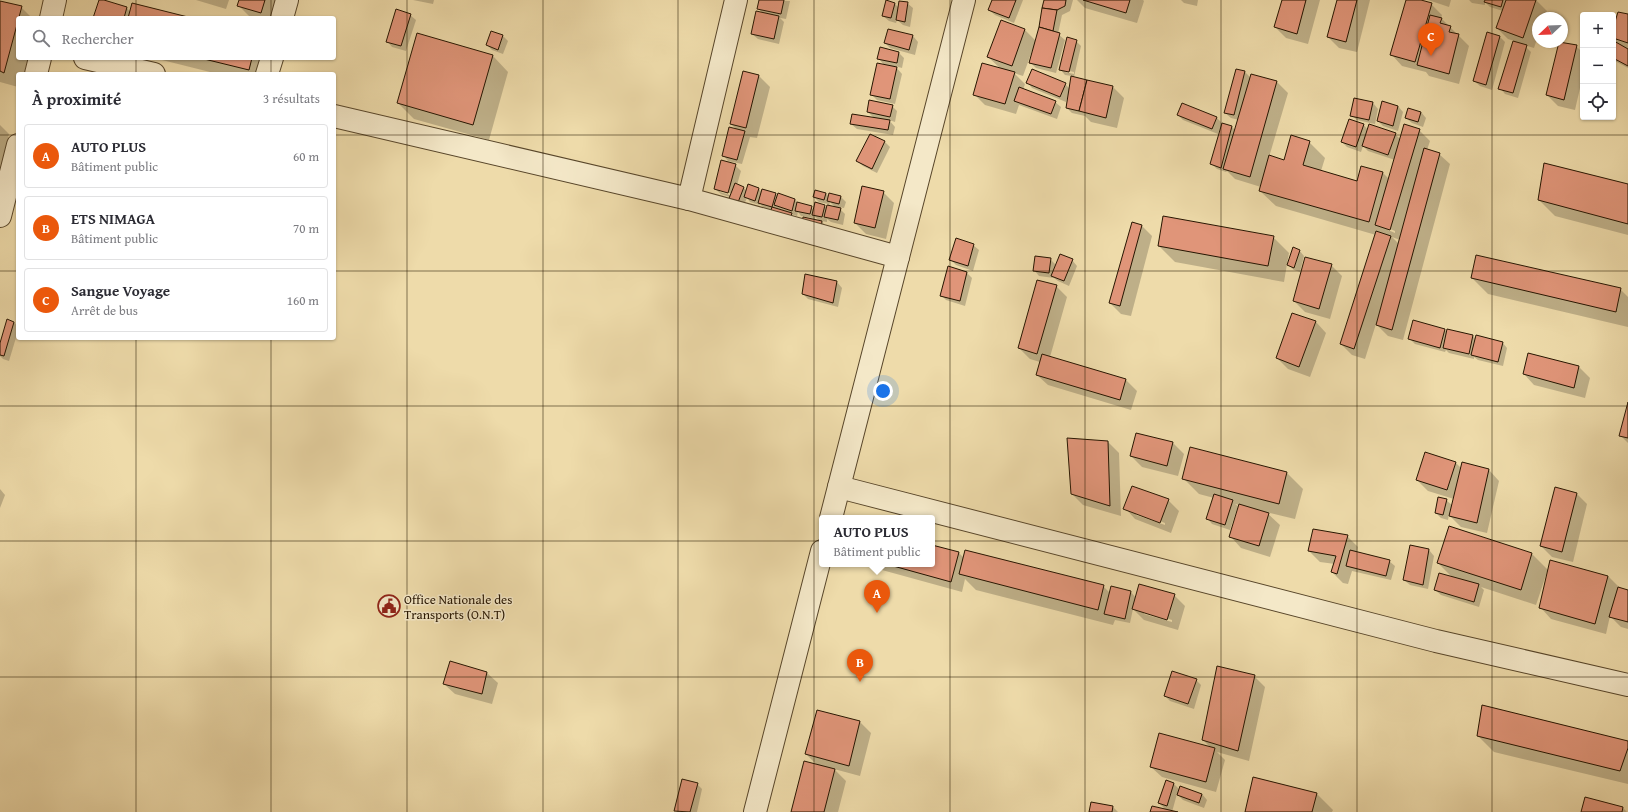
<!DOCTYPE html>
<html lang="fr">
<meta charset="utf-8">
<style>
:root{--surface:#fff;--page:#f7f7f7;--text:#2b2b33;--muted:#7c7c81;--line:#e1e1e2;--accent:#ea580c}
body{margin:0;font-family:"Gentium Book Plus",serif;background:var(--page);color:var(--text)}
.controls{position:absolute;right:12px;top:12px;display:grid;overflow:hidden;border-radius:4px;box-shadow:0 1px 3px #0004}
.controls button{width:36px;height:36px;display:grid;place-items:center;padding:0;border:0;border-bottom:1px solid var(--line);background:var(--surface);color:var(--text);font:20px sans-serif}
.compass{position:absolute;left:1532px;top:12px;width:36px;height:36px;border-radius:50%;background:var(--surface);box-shadow:0 1px 3px #0004;rotate:247deg}
.you{position:absolute;left:883px;top:391px;width:14px;height:14px;margin:-10px;border:3px solid #fff;border-radius:50%;background:#1a73e8;box-shadow:0 0 0 6px #1a73e833}
.badge{display:grid;place-items:center;width:26px;height:26px;border-radius:50%;background:var(--accent);color:#fff;font-size:13px;font-weight:700}
.pin{position:absolute;translate:-50% -33px;filter:drop-shadow(0 1px 2px #0008)}
.pin::after{content:'';position:absolute;top:21px;width:14px;height:12px;background:inherit;clip-path:polygon(0 0,100% 0,50% 100%)}
.popup{position:absolute;left:819px;top:515px;width:116px;height:52px;box-sizing:border-box;display:grid;place-content:center;border-radius:4px;background:var(--surface);filter:drop-shadow(0 1px 3px #0005);font-size:13px;white-space:nowrap;color:var(--muted)}
.popup b{font-size:15px;color:var(--text)}
.popup::after{content:'';position:absolute;left:50%;top:100%;margin-left:-8px;border:8px solid transparent;border-top-color:var(--surface)}
.list{margin:0;padding:0;list-style:none}
h2{display:flex;justify-content:space-between;align-items:center;height:52px;margin:0;padding:0 16px;font-size:17px}
h2 small{font-size:13px;font-weight:400;color:var(--muted)}
.list li{display:grid;grid-template-columns:26px 1fr auto;gap:12px;align-items:center;box-sizing:border-box;height:64px;margin:0 8px 8px;padding:0 8px;border:1px solid var(--line);border-radius:4px}
.list b{display:block;font-size:15px;white-space:nowrap}
.list p{margin:0;font-size:13px;white-space:nowrap;color:var(--muted)}
.list em{font-size:13px;font-style:normal;color:var(--muted)}
.icon{flex:none;width:22px;height:22px;fill:none;stroke:currentColor;stroke-width:2;stroke-linecap:round;stroke-linejoin:round}
.map{position:relative;flex:none;width:1628px;height:812px;overflow:hidden}
.search{position:absolute;background:var(--surface);box-shadow:0 1px 3px #0004;left:16px;top:16px;width:320px;height:44px;display:flex;align-items:center;gap:10px;box-sizing:border-box;padding:0 14px;border-radius:4px;color:var(--muted);font-size:15px}
.panel{position:absolute;background:var(--surface);box-shadow:0 1px 3px #0004;left:16px;top:72px;width:320px;height:268px;border-radius:4px}
.map>svg:first-child{display:block}
.shadow{fill:#0003;fill-rule:evenodd}
.building{fill:#e09579;stroke:#261500}
.lines{fill:none;stroke-linecap:round;stroke-linejoin:round}
.minor-casing{stroke:#58462a;stroke-width:24}
.minor{stroke:#f4e8c8;stroke-width:22}
.grid{fill:none;stroke:#261500;stroke-width:1;stroke-opacity:0.55}
.labels{text-anchor:middle;stroke-width:3;stroke-linejoin:round;paint-order:stroke}
.poi-label{font-size:13px;fill:#261500;stroke:#f4e8c8;text-anchor:start}
</style>
<div class="map">
<svg width="1628" height="812" viewBox="0 0 1628 812">
<rect width="100%" height="100%" fill="#eedbaa"/>
<filter id="stains"><feTurbulence type="fractalNoise" baseFrequency=".005" numOctaves="4"/><feColorMatrix values="0 0 0 0 .2 0 0 0 0 .09 0 0 0 0 .02 0 0 0 .5 -.17"/></filter>
<radialGradient id="worn" r=".72"><stop offset=".6" stop-color="#630" stop-opacity="0"/><stop offset="1" stop-color="#630" stop-opacity=".3"/></radialGradient>
<g class="shadow">
<polygon points="100,0 127,8 130,12 187,18 94,18"/>
<polygon points="196,0 229,0 226,9"/>
<polygon points="240,0 279,0 273,18 255,18 249,16 238,5"/>
<polygon points="413,0 434,0 433,4"/>
<polygon points="760,0 790,1 786,19 780,18 784,22 779,44 758,39 752,34 763,14 758,8"/>
<polygon points="993,0 1023,0 1014,23 995,15 989,10"/>
<polygon points="1045,0 1073,0 1070,11 1062,15 1058,34 1065,40 1056,73 1036,68 1030,62 1033,51 1032,51 1023,76 1014,73 1025,84 1023,90 1055,102 1061,107 1057,119 1019,105 1016,114 985,105 974,94 1001,69 988,57 1025,30 1036,41"/>
<polygon points="1077,0 1143,0 1144,1 1137,23 1085,8"/>
<polygon points="1181,0 1198,0 1197,6 1184,3"/>
<polygon points="1283,0 1320,0 1308,44 1286,38 1275,27"/>
<polygon points="1338,0 1370,0 1357,52 1339,48 1328,37"/>
<polygon points="1407,0 1417,0 1431,4 1442,15 1441,18 1469,46 1459,84 1429,76 1426,72 1402,66 1392,55"/>
<polygon points="1428,0 1451,0 1449,7"/>
<polygon points="1469,0 1536,0 1547,11 1544,18 1538,18 1538,36 1534,48 1524,45 1531,52 1518,98 1505,94 1500,88 1514,41 1508,39 1497,28 1503,11 1490,7 1485,2 1485,5 1472,3"/>
<polygon points="0,2 21,7 32,18 18,18 18,58 28,58 24,74 18,74 18,87 0,82"/>
<polygon points="907,3 913,8 910,27 903,25 897,20 896,23 889,21 883,16 895,4 899,8"/>
<polygon points="410,15 416,20 406,51 392,47 387,41"/>
<polygon points="1628,15 1628,68 1613,60 1613,44 1615,41 1613,39 1613,31"/>
<polygon points="888,30 913,36 918,42 915,55 890,48 885,43"/>
<polygon points="1488,33 1500,37 1505,42 1492,90 1480,86 1474,81"/>
<polygon points="503,36 508,41 503,54 492,50 487,45"/>
<path d="M1076,41L1081,46L1074,77L1113,87L1124,98L1117,128L1091,122L1085,116L1072,113L1067,108L1068,95L1066,102L1032,88L1027,82L1065,84L1070,89L1072,76L1065,75L1060,69ZM1065,70L1074,72V74L1065,72Z"/>
<polygon points="1576,46 1583,53 1583,75 1575,110 1558,106 1547,95"/>
<polygon points="880,49 899,53 904,58 902,68 895,66 902,74 895,104 877,100 871,94 885,66 878,58"/>
<polygon points="493,56 508,72 489,140 414,119 398,103"/>
<polygon points="154,58 272,58 268,74 218,74"/>
<path d="M1236,70L1245,72L1251,78L1252,75L1277,82L1288,93L1269,157L1285,161L1309,142L1325,158L1321,171L1358,182L1362,167L1383,173L1389,179L1395,160L1368,151L1363,146L1361,152L1347,147L1342,142L1363,124L1368,130L1395,134L1401,140L1419,130L1430,141L1427,150L1439,154L1450,164L1403,340L1388,336L1376,324L1365,359L1352,355L1341,344L1376,235L1276,206L1260,191L1261,187L1235,179L1227,171L1226,172L1217,169L1212,164L1221,130L1220,129L1218,134L1183,120L1178,115L1182,104L1217,118L1222,123L1232,127L1236,131L1239,120L1231,118L1225,113ZM1388,228L1395,231V233L1388,230ZM1392,237L1400,240L1399,244Z"/>
<polygon points="744,72 759,76 770,87 757,138 750,137 742,164 728,161 723,155 738,131 731,124"/>
<polygon points="1354,100 1373,103 1378,109 1375,124 1357,120 1351,115"/>
<polygon points="892,106 897,111 895,122 889,120 895,127 893,135 857,129 851,124 875,119 868,112"/>
<polygon points="1398,106 1403,112 1398,131 1383,126 1378,121"/>
<polygon points="1421,112 1426,118 1423,127 1412,123 1406,118"/>
<polygon points="0,125 9,134 0,173"/>
<polygon points="870,135 885,142 890,147 877,173 863,166 857,161"/>
<path d="M735,165L741,171L737,185L744,188L747,191L759,189L762,192L775,193L778,196L795,199L799,204L811,207L814,210L824,206L827,208L828,204L819,202L814,197L826,193L829,197L830,194L841,197L846,202L844,208L838,207L845,214L843,225L831,222L827,219V222L821,221L827,227L812,220L813,218L801,216L798,212L797,216L791,214L797,219L764,208L760,204V205L750,202L747,198L742,209L730,197L721,194L715,189ZM720,190L733,194V196L720,192ZM830,202L836,208L829,206ZM815,217L820,221L815,220Z"/>
<polygon points="1628,185 1628,235 1555,216 1539,200"/>
<polygon points="883,192 894,203 886,239 866,234 855,223"/>
<polygon points="1142,226 1152,236 1131,316 1121,314 1110,303"/>
<polygon points="1273,237 1289,253 1287,264 1289,264 1299,250 1304,256 1300,272 1294,270 1287,264 1284,282 1175,262 1159,246"/>
<polygon points="973,245 979,250 973,271 956,265 951,260"/>
<polygon points="1050,259 1057,266 1072,260 1077,266 1069,286 1058,281 1054,278 1039,276 1034,270"/>
<polygon points="1331,265 1342,276 1330,319 1305,312 1294,301"/>
<polygon points="948,268 967,273 972,278 965,306 946,300 941,295"/>
<polygon points="806,275 837,282 842,288 838,307 808,299 803,294"/>
<polygon points="1472,278 1620,289 1628,297 1628,327 1488,294"/>
<polygon points="1056,286 1067,297 1050,357 1126,380 1137,391 1131,410 1048,385 1037,375 1040,362 1030,359 1019,348"/>
<polygon points="1293,314 1316,322 1326,333 1310,377 1288,369 1277,358"/>
<polygon points="14,322 18,327 18,331 9,361 3,359 0,356 0,346"/>
<polygon points="1444,329 1447,332 1473,336 1476,339 1502,342 1507,348 1503,366 1478,360 1474,357 1474,359 1449,353 1446,350 1445,352 1415,344 1410,339"/>
<polygon points="1529,354 1579,367 1590,378 1585,398 1534,385 1524,374"/>
<polygon points="1628,405 1628,443 1620,435"/>
<polygon points="1108,442 1119,453 1121,516 1083,505 1072,494"/>
<polygon points="1173,443 1184,454 1178,476 1142,467 1131,456"/>
<polygon points="1190,449 1287,473 1303,489 1295,519 1266,512 1280,525 1270,557 1241,548 1231,537 1240,505 1235,504 1238,506 1230,530 1212,524 1207,518 1214,498 1199,494 1183,478"/>
<polygon points="1455,462 1461,468 1489,470 1499,481 1487,533 1461,527 1449,515 1448,520 1441,518 1436,513 1446,500 1453,506 1454,499 1428,491 1417,480"/>
<polygon points="0,489 5,495 0,508"/>
<polygon points="1576,493 1587,504 1573,562 1552,557 1541,546"/>
<path d="M1168,500L1179,511L1171,533L1135,519L1125,508ZM1136,512L1165,523V525L1136,515Z"/>
<polygon points="1450,528 1532,554 1549,571 1608,576 1619,587 1628,591 1628,629 1621,627 1610,616 1606,634 1551,619 1541,608 1548,572 1547,572 1536,605 1481,587 1484,590 1479,607 1441,595 1435,590 1453,578 1438,563"/>
<polygon points="1347,536 1358,547 1357,553 1389,561 1395,566 1391,580 1352,571 1348,584 1343,583 1332,572 1335,564 1320,562 1309,551"/>
<path d="M932,546L959,553L964,558L1103,586L1110,593L1112,587L1131,592L1136,598L1174,595L1185,606L1178,630L1144,620L1133,609L1130,623L1115,620L1113,625L976,590L965,579L962,592L882,570L876,564H932ZM1144,612L1172,620V622L1144,614Z"/>
<polygon points="1411,546 1429,550 1434,556 1428,589 1410,585 1404,580"/>
<polygon points="450,662 487,673 498,683 492,704 455,694 444,684"/>
<polygon points="1254,676 1265,687 1249,761 1217,752 1225,760 1216,792 1162,777 1151,767 1211,748 1203,740"/>
<polygon points="1196,680 1201,685 1194,709 1170,701 1165,696"/>
<polygon points="817,711 860,722 871,733 860,776 834,769 846,781 838,812 792,812 818,766 806,754"/>
<polygon points="1478,736 1628,742 1628,784 1494,752"/>
<polygon points="697,784 702,789 697,812 677,812 675,810"/>
<polygon points="1174,784 1180,790 1202,794 1207,800 1204,808 1183,800 1177,794 1172,812 1174,812 1151,812 1166,810 1159,803"/>
<polygon points="1317,794 1333,810 1332,812 1246,812"/>
<polygon points="1586,799 1623,808 1627,812 1582,812"/>
<polygon points="1113,807 1118,812 1090,812"/>
</g>
<g class="building">
<polygon points="99,0 104,0 127,7 124,18 93,18"/>
<polygon points="239,0 265,0 261,13 237,6"/>
<polygon points="759,0 784,0 781,14 757,9"/>
<polygon points="886,0 895,3 891,18 882,16"/>
<polygon points="992,0 1016,0 1009,18 988,10"/>
<polygon points="1044,0 1066,0 1065,6 1057,10 1042,8"/>
<polygon points="1083,0 1130,0 1126,13"/>
<polygon points="1282,0 1306,0 1297,34 1274,27"/>
<polygon points="1337,0 1357,0 1346,42 1327,37"/>
<polygon points="1406,0 1421,0 1432,3 1415,62 1390,55"/>
<polygon points="1485,0 1503,0 1501,7 1484,2"/>
<polygon points="1506,0 1536,0 1523,38 1496,28"/>
<polygon points="0,1 22,6 4,73 0,71"/>
<polygon points="899,1 908,2 905,22 896,20"/>
<polygon points="132,3 192,18 128,18"/>
<polygon points="1042,8 1057,10 1053,31 1039,27"/>
<polygon points="396,9 411,14 401,46 386,42"/>
<polygon points="756,11 779,16 774,39 751,34"/>
<polygon points="1618,12 1628,14 1628,43 1613,38 1613,28"/>
<polygon points="1430,15 1442,18 1440,23 1451,26 1449,32 1459,34 1449,74 1417,65"/>
<polygon points="1001,20 1025,29 1012,66 987,57"/>
<polygon points="1039,27 1060,33 1051,68 1029,63"/>
<polygon points="888,29 913,35 909,50 884,43"/>
<polygon points="491,31 503,35 498,50 486,45"/>
<polygon points="1487,32 1500,36 1486,85 1473,81"/>
<polygon points="417,33 493,55 473,125 397,103"/>
<polygon points="1067,37 1077,40 1069,72 1059,70"/>
<polygon points="1513,41 1527,45 1513,93 1498,89"/>
<polygon points="1614,41 1628,49 1628,66 1613,58"/>
<polygon points="1559,42 1577,45 1564,100 1546,95"/>
<polygon points="880,47 899,52 897,63 877,59"/>
<polygon points="200,58 252,58 249,70"/>
<polygon points="877,63 897,67 890,99 870,95"/>
<polygon points="982,63 1015,72 1005,104 973,95"/>
<polygon points="1032,69 1066,83 1060,97 1026,83"/>
<polygon points="1236,69 1245,71 1234,115 1224,113"/>
<polygon points="743,71 759,75 746,128 730,124"/>
<polygon points="1251,74 1277,81 1250,177 1223,169"/>
<polygon points="1071,76 1087,80 1079,111 1066,108"/>
<polygon points="1087,80 1113,86 1106,118 1079,111"/>
<polygon points="1019,87 1056,101 1051,114 1014,101"/>
<polygon points="1354,98 1373,102 1369,120 1350,116"/>
<polygon points="869,100 893,105 890,117 867,112"/>
<polygon points="1382,101 1398,106 1393,126 1377,121"/>
<polygon points="1182,103 1217,117 1212,129 1177,115"/>
<polygon points="1408,108 1421,112 1418,122 1405,118"/>
<polygon points="852,114 890,120 888,130 850,124"/>
<polygon points="1349,119 1364,124 1356,147 1341,142"/>
<polygon points="1222,123 1232,126 1221,168 1210,164"/>
<polygon points="1369,124 1396,133 1388,155 1362,146"/>
<polygon points="1404,124 1420,129 1390,230 1375,225"/>
<polygon points="729,127 745,131 737,160 722,156"/>
<polygon points="870,134 885,141 872,169 856,161"/>
<polygon points="1291,135 1310,141 1303,165 1357,181 1361,166 1383,172 1369,222 1259,191 1269,155 1284,160"/>
<polygon points="1424,148 1440,153 1392,330 1376,325"/>
<polygon points="721,160 736,164 728,193 714,189"/>
<polygon points="1544,163 1628,184 1628,224 1538,200"/>
<polygon points="735,183 744,187 737,205 728,201"/>
<polygon points="748,184 759,188 755,201 744,197"/>
<polygon points="862,186 884,191 875,228 854,223"/>
<polygon points="762,189 776,193 772,207 758,203"/>
<polygon points="815,190 826,193 824,200 813,197"/>
<polygon points="778,193 795,199 792,211 774,205"/>
<polygon points="829,193 841,196 839,204 827,201"/>
<polygon points="797,202 812,206 810,214 795,211"/>
<polygon points="815,202 825,205 822,217 812,215"/>
<polygon points="827,205 841,208 838,220 824,217"/>
<polygon points="772,207 792,213 789,222 769,216"/>
<polygon points="1163,216 1274,236 1268,266 1158,246"/>
<polygon points="803,217 822,221 821,228 802,224"/>
<polygon points="1132,222 1142,225 1120,306 1109,303"/>
<polygon points="1376,231 1391,236 1354,349 1340,344"/>
<polygon points="956,238 974,244 968,266 949,260"/>
<polygon points="1293,247 1300,250 1294,268 1287,265"/>
<polygon points="1060,254 1073,259 1064,281 1051,276"/>
<polygon points="1476,255 1621,288 1616,312 1471,278"/>
<polygon points="1035,256 1051,258 1049,273 1033,271"/>
<polygon points="1305,257 1332,264 1319,309 1293,301"/>
<polygon points="948,266 967,272 960,301 940,296"/>
<polygon points="805,274 837,281 833,303 802,294"/>
<polygon points="1037,280 1057,285 1037,354 1018,348"/>
<polygon points="1292,313 1316,321 1299,367 1276,358"/>
<polygon points="7,319 14,322 4,356 0,355 0,343"/>
<polygon points="1413,320 1445,329 1440,348 1408,339"/>
<polygon points="1447,329 1473,335 1469,354 1443,348"/>
<polygon points="1476,335 1503,342 1498,362 1471,355"/>
<polygon points="1528,353 1579,366 1574,388 1523,374"/>
<polygon points="1042,354 1126,379 1120,400 1036,375"/>
<polygon points="1628,402 1628,438 1619,436"/>
<polygon points="1136,433 1173,442 1167,466 1130,456"/>
<polygon points="1067,438 1108,441 1110,506 1071,494"/>
<polygon points="1190,447 1287,472 1279,504 1182,479"/>
<polygon points="1425,452 1456,462 1447,490 1416,480"/>
<polygon points="1462,462 1489,469 1477,523 1449,516"/>
<polygon points="1132,486 1169,499 1160,523 1123,509"/>
<polygon points="1555,487 1577,493 1562,552 1540,546"/>
<polygon points="1214,494 1233,500 1225,525 1206,519"/>
<polygon points="1438,497 1447,499 1443,515 1435,513"/>
<polygon points="1239,504 1269,513 1259,546 1229,537"/>
<polygon points="1449,526 1532,553 1521,590 1437,563"/>
<polygon points="1313,529 1348,535 1337,574 1331,572 1336,556 1308,551"/>
<polygon points="932,545 959,552 951,582 886,564 932,564"/>
<polygon points="1410,545 1429,549 1423,585 1403,580"/>
<polygon points="965,550 1104,585 1098,610 959,574"/>
<polygon points="1350,550 1390,560 1386,576 1346,566"/>
<polygon points="1550,560 1608,576 1595,624 1539,608"/>
<polygon points="1439,573 1479,584 1474,602 1434,590"/>
<polygon points="1139,584 1175,594 1167,620 1132,609"/>
<polygon points="1111,586 1131,591 1125,619 1104,614"/>
<polygon points="1618,587 1628,590 1628,622 1609,617"/>
<polygon points="450,661 487,672 482,694 443,684"/>
<polygon points="1217,666 1255,675 1238,751 1202,740"/>
<polygon points="1172,671 1197,679 1188,704 1164,696"/>
<polygon points="1482,705 1628,741 1628,748 1620,771 1477,736"/>
<polygon points="817,710 860,721 849,766 805,754"/>
<polygon points="1159,733 1215,748 1206,782 1150,767"/>
<polygon points="804,761 835,769 824,812 791,812"/>
<polygon points="1253,777 1317,793 1312,812 1245,812"/>
<polygon points="682,779 698,783 690,812 674,811"/>
<polygon points="1166,780 1174,783 1167,806 1158,803"/>
<polygon points="1180,786 1202,794 1199,803 1177,795"/>
<polygon points="1585,797 1623,807 1622,812 1581,812"/>
<polygon points="1091,802 1113,806 1112,812 1089,812"/>
<polygon points="1152,806 1178,812 1150,812"/>
</g>
<g class="lines">
<g class="minor-casing">
<g id="minor">
<polyline points="51,18 55,0"/>
<polyline points="282,18 287,0"/>
<polyline points="85,58 154,74"/>
<polyline points="36,74 40,58"/>
<polyline points="267,74 272,58"/>
<polyline points="334,116 689,199 898,257"/>
<polyline points="689,199 736,0"/>
<polyline points="0,216 18,145"/>
<polyline points="839,487 1436,641 1628,685"/>
<polyline points="831,518 964,0"/>
<polyline points="755,812 822,551"/>
</g>
</g>
<use href="#minor" class="minor"/>
</g>
<path class="grid" d="M136,0V18M271,0V18M407,0V812M543,0V812M678,0V812M814,0V812M950,0V812M1085,0V812M1221,0V812M1357,0V812M1492,0V812M136,58V74M271,58V74M0,135H18M334,135H1628M0,271H18M334,271H1628M136,338V812M271,338V812M0,406H1628M0,541H1628M0,677H1628"/>
<defs>
<g id="civic-ring" transform="scale(1.15)"><circle r="9.5" fill="#f4e8c8" stroke="#8f2418" stroke-width="1.5"/><path d="M-.6-6.5H3V-4.5H.6V-3L4-1V1h2V6H-6V1h2V-1L-.6-3ZM-1.2 2.5V6h2.4V2.5Z" fill="#8f2418"/></g>
</defs>
<g fill-rule="evenodd">
<use href="#civic-ring" x="389" y="606"/>
</g>
<g class="labels">
<g class="poi-label">
<text x="404" y="604">Office Nationale des<tspan x="404" dy="15">Transports (O.N.T)</tspan></text>
</g>
</g>
<rect width="100%" height="100%" filter="url(#stains)"/>
<rect width="100%" height="100%" fill="url(#worn)"/>
</svg>
<div class="controls">
<button>+</button>
<button>−</button>
<button><svg class="icon" aria-label="locate" viewBox="0 0 24 24"><circle cx="12" cy="12" r="6"/><path d="M12 2v4M12 18v4M2 12h4M18 12h4"/></svg></button>
</div>
<svg class="compass" viewBox="-18 -18 36 36"><path d="M0-13l5 13h-10z" fill="#e53935"/><path d="M0 13l5-13h-10z" fill="#7c7c81"/></svg>
<div class="you"></div>
<div class="pin badge" style="left:877px;top:613px">A</div>
<div class="popup"><b>AUTO PLUS</b>Bâtiment public</div>
<div class="pin badge" style="left:860px;top:682px">B</div>
<div class="pin badge" style="left:1431px;top:56px">C</div>
<div class="search"><svg class="icon" aria-label="search" viewBox="0 0 24 24"><circle cx="10" cy="10" r="6"/><path d="M15 15l6 6"/></svg>Rechercher</div>
<section class="panel">
<h2>À proximité<small>3 résultats</small></h2>
<ul class="list">
<li><span class="badge">A</span><div><b>AUTO PLUS</b><p>Bâtiment public</p></div><em>60 m</em></li>
<li><span class="badge">B</span><div><b>ETS NIMAGA</b><p>Bâtiment public</p></div><em>70 m</em></li>
<li><span class="badge">C</span><div><b>Sangue Voyage</b><p>Arrêt de bus</p></div><em>160 m</em></li>
</ul>
</section>
</div>
